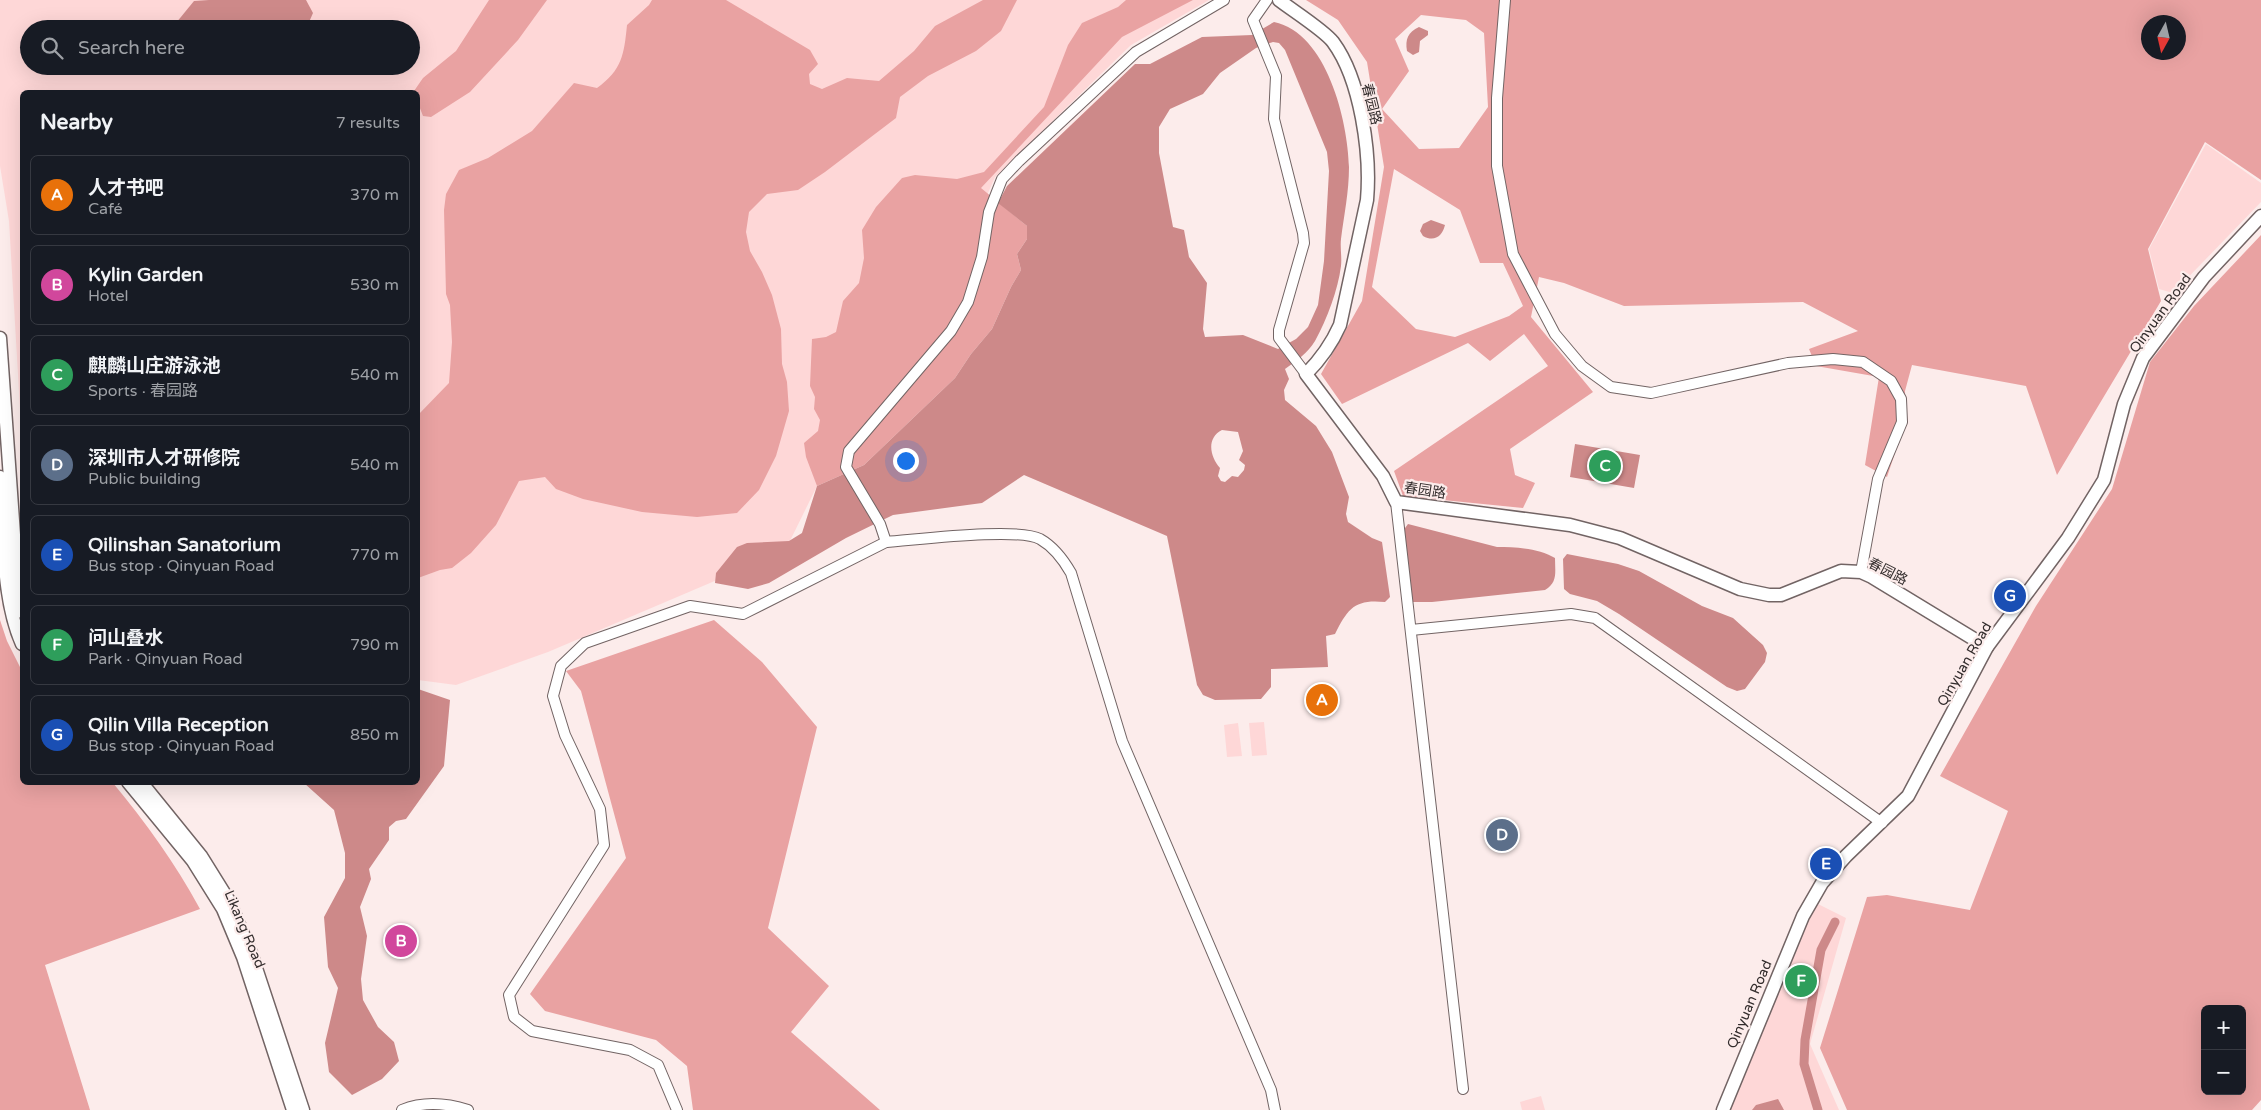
<!DOCTYPE html>
<meta charset="utf-8">
<style>
:root{--surface:#171b24;--page:#242831;--text:#f1f3f6;--muted:#9ea1a6;--line:#363941;--accent:#347cb1}
body{margin:0;font-family:"Varela Round","Noto Sans SC",sans-serif;background:var(--page);color:var(--text)}
.controls{position:absolute;right:15px;bottom:15px;display:grid;overflow:hidden;border-radius:8px;box-shadow:0 5px 20px #0002}
.controls button{width:45px;height:45px;display:grid;place-items:center;padding:0;border:0;border-bottom:1px solid var(--line);background:var(--surface);color:var(--text);font:25px sans-serif}
.compass{position:absolute;left:2141px;top:15px;width:45px;height:45px;border-radius:50%;background:var(--surface);box-shadow:0 5px 20px #0002;rotate:188deg}
.you{position:absolute;left:905px;top:460px;width:18px;height:18px;margin:-12px;border:4px solid #fff;border-radius:50%;background:#1a73e8;box-shadow:0 0 0 8px #1a73e833}
.badge{display:grid;place-items:center;width:32px;height:32px;border-radius:50%;background:var(--accent);color:#fff;font-size:16px;font-weight:700}
.pin{position:absolute;translate:-50% -50%;border:2px solid #fff;box-shadow:0 1px 5px #0006}
.list{margin:0;padding:0;list-style:none}
h2{display:flex;justify-content:space-between;align-items:center;height:65px;margin:0;padding:0 20px;font-size:21px}
h2 small{font-size:16px;font-weight:400;color:var(--muted)}
.list li{display:grid;grid-template-columns:32px 1fr auto;gap:15px;align-items:center;box-sizing:border-box;height:80px;margin:0 10px 10px;padding:0 10px;border:1px solid var(--line);border-radius:8px}
.list b{display:block;font-size:19px;white-space:nowrap}
.list p{margin:0;font-size:16px;white-space:nowrap;color:var(--muted)}
.list em{font-size:16px;font-style:normal;color:var(--muted)}
.icon{flex:none;width:28px;height:28px;fill:none;stroke:currentColor;stroke-width:2;stroke-linecap:round;stroke-linejoin:round}
.map{position:relative;flex:none;width:2261px;height:1110px;overflow:hidden}
.search{position:absolute;background:var(--surface);box-shadow:0 5px 20px #0002;left:20px;top:20px;width:400px;height:55px;display:flex;align-items:center;gap:12px;box-sizing:border-box;padding:0 18px;border-radius:28px;color:var(--muted);font-size:19px}
.panel{position:absolute;background:var(--surface);box-shadow:0 5px 20px #0002;left:20px;top:90px;width:400px;height:695px;border-radius:8px}
.map>svg:first-child{display:block}
.green{fill:#fed7d7;fill-rule:evenodd}
.forest{fill:#e9a2a2;fill-rule:evenodd}
.water{fill:#cd8989;fill-rule:evenodd}
.lines{fill:none;stroke-linecap:round;stroke-linejoin:round}
.canal{stroke:#cd8989;stroke-width:9}
.minor-casing{stroke:#726464;stroke-width:12}
.tertiary-casing{stroke:#726464;stroke-width:15}
.minor{stroke:#fff;stroke-width:10}
.tertiary{stroke:#fff;stroke-width:12}
.labels{text-anchor:middle;stroke-width:4.5;stroke-linejoin:round;paint-order:stroke}
.street-label{font-size:14px;fill:#332d2d;stroke:#fceceb}
</style>
<div class="map">
<svg width="2261" height="1110" viewBox="0 0 2261 1110">
<rect width="100%" height="100%" fill="#fceceb"/>
<g class="green">
<path d="M0,0H1209L1131,45L995,177L971,232L817,486L785,551L548,652L456,685L418,680V92H22V443L9,221L0,166ZM29,29H411V66H29Z"/>
<polygon points="2206,144 2261,183 2261,202 2173,293 2159,289 2149,249"/>
<polygon points="1264,722 1267,755 1252,756 1249,723"/>
<polygon points="1238,723 1242,756 1227,757 1224,725"/>
<polygon points="1808,899 1846,918 1810,1044 1839,1110 1719,1110"/>
<polygon points="1541,1096 1545,1110 1522,1110 1520,1102"/>
</g>
<g class="forest">
<polygon points="489,0 547,0 518,40 470,92 431,117 423,116 418,103 418,92 414,91 423,78 456,51"/>
<path d="M652,0H726L810,50L818,64L809,74L810,84L822,89L847,78L879,81L914,51L935,26L983,0H1017L1001,31L976,51L928,76L900,97L896,118L825,172L798,190L767,194L749,212L746,232L750,251L762,272L772,295L781,329L782,364L787,382L789,411L776,456L759,490L737,513L697,517L642,512L583,499L556,489L545,477L519,481L496,525L471,553L452,568L440,570L418,578V415L449,383L452,342L450,305L446,294L444,210L446,194L459,170L488,158L532,131L574,83L597,88C622,70 624,55 627,25L649,5Z"/>
<polygon points="1126,0 1193,0 1122,37 981,188 1027,226 1027,239 1017,254 1021,270 1011,287 992,329 971,354 955,378 864,465 817,486 806,457 804,443 818,431 820,420 814,409 815,397 810,386 812,339 826,337 836,332 843,301 859,283 864,258 862,230 876,207 902,178 915,175 957,179 984,172 1044,107 1068,45 1082,23 1118,7"/>
<path d="M1306,0H2261V180L2205,142L2148,249L2161,301L2057,475L2026,386L1912,365L1905,391L1906,420L1887,477L1865,465L1879,377L1816,366L1809,349L1858,331L1803,302L1624,306L1564,283L1539,277L1531,317L1593,392L1510,449L1515,475L1535,483L1523,508L1403,496L1394,471L1548,366L1524,334L1490,361L1468,343L1342,404L1321,374L1362,301L1384,167L1367,62L1338,20ZM1421,15L1466,20L1484,33L1488,107L1459,148L1419,149L1382,109L1409,71L1395,39ZM2148,22H2178V52H2148ZM1394,169L1460,210L1480,263H1503L1523,306L1509,316L1455,337L1416,329L1372,287Z"/>
<path d="M2261,235V1100L2252,1110H1847L1820,1048L1867,897L1887,895L1970,910L2008,811L1940,776L2036,606L2112,489L2150,362L2194,306ZM2205,1009H2242V1091H2205Z"/>
<path d="M0,620L7,641L22,671V782L113,783C146,823 175,863 200,909L45,965L90,1110H0Z"/>
<polygon points="714,620 762,662 817,727 768,928 829,986 791,1032 880,1110 693,1110 687,1066 656,1040 545,1011 530,994 626,858 581,691 566,671"/>
</g>
<g class="water">
<polygon points="209,0 306,0 313,13 306,29 178,29 176,23 194,1"/>
<path d="M1274,22C1327,33 1348,121 1349,167C1349,192 1344,215 1341,239C1340,248 1342,257 1341,266C1338,290 1327,319 1315,341C1308,353 1296,361 1285,369L1289,379L1284,390L1285,400L1316,426L1332,452L1349,497L1346,514L1348,522L1372,538L1382,542L1390,597L1385,602C1355,599 1348,608 1335,634L1326,636L1328,667L1271,669V687L1261,699L1215,700L1203,695L1197,685L1167,536L1024,475L982,503L893,515L846,538L769,583L748,589L715,583L716,573L737,547L747,543L789,541L802,533L817,486L864,465L955,378L971,354L992,329L1011,287L1021,270L1017,254L1027,239V226L998,203L1007,186L1135,64H1150L1202,37L1252,35ZM1273,42L1279,43L1285,50L1327,152L1329,171L1324,261L1318,305L1308,327L1296,339L1278,349L1243,335L1205,337L1203,329L1207,283L1189,257L1184,230L1173,227L1159,153V127L1170,109L1203,94L1220,73L1256,48ZM1222,430L1238,432L1243,451L1239,460L1245,465L1244,470L1238,477L1232,476L1225,482L1221,481L1218,476L1220,468C1210,457 1206,438 1222,430Z"/>
<path d="M1419,27L1428,31V35L1420,41L1419,52L1413,55L1407,51C1405,39 1408,32 1419,27Z"/>
<path d="M1431,220L1445,225C1442,237 1434,242 1423,236L1420,231L1423,224Z"/>
<polygon points="1575,444 1640,455 1634,488 1570,477"/>
<path d="M1408,524L1497,547C1515,547 1539,548 1555,558C1555,572 1558,582 1545,590L1432,602H1412L1406,592L1400,535Z"/>
<polygon points="1567,554 1618,564 1639,571 1702,606 1733,618 1763,645 1767,653 1765,662 1745,689 1737,691 1727,687 1619,614 1597,601 1570,594 1564,589 1563,559"/>
<polygon points="418,689 450,700 444,766 406,819 396,821 389,827 389,840 369,869 371,879 360,907 367,936 361,979 363,1000 378,1027 394,1042 399,1061 382,1079 352,1095 329,1072 325,1043 338,988 328,967 324,917 345,878 345,853 334,810 304,783 418,782"/>
<polygon points="1778,1099 1784,1110 1752,1110 1756,1105"/>
</g>
<g class="lines">
<polyline class="canal" points="1818,1110 1804,1064 1805,1040 1821,950 1835,922"/>
<g class="minor-casing">
<g id="minor">
<path d="M1224,0L1136,52L1019,161L1002,179L989,212L982,257L968,302L951,331L849,451L846,467L880,524L886,542C916,540 1017,527 1040,539C1054,547 1063,559 1071,573L1122,741L1271,1090L1275,1110"/>
<polyline points="1267,0 1253,20 1276,76 1274,119 1303,233 1304,243 1279,330 1279,338 1306,374"/>
<polyline points="1505,0 1497,98 1497,166 1513,254 1555,334 1582,366 1611,387 1651,393 1788,363 1833,359 1863,362 1891,381 1901,399 1902,422 1878,479 1861,572"/>
<polyline points="1396,502 1463,1089"/>
<polyline points="1411,630 1571,614 1595,618 1882,823"/>
<path d="M402,1110C424,1101 446,1103 468,1110"/>
<polyline points="677,1110 658,1065 630,1050 532,1031 514,1017 509,995 604,845 600,809 565,735 553,696 561,666 585,643 690,606 743,614 886,542"/>
</g>
</g>
<g class="tertiary-casing">
<g id="tertiary">
<path d="M1279,0C1292,10 1325,31 1333,42C1361,80 1371,154 1367,200L1340,325C1332,343 1321,359 1306,374L1383,476L1396,502L1570,525L1620,538L1740,589L1769,595H1781L1841,571L1861,572L1872,577L1987,647"/>
<polyline points="0,338 17,577 22,612"/>
<path d="M0,477C4,529 1,597 22,644"/>
<polyline points="128,782 193,861 223,909 243,957 293,1110"/>
<polyline points="141,782 201,856 229,901 251,953 303,1110"/>
<polyline points="1723,1110 1803,916 1822,883 1846,856 1908,796 1987,647 2068,538 2104,480 2124,404 2143,358 2204,277 2261,216"/>
</g>
</g>
<use href="#minor" class="minor"/>
<use href="#tertiary" class="tertiary"/>
</g>
<g class="labels">
<g class="street-label">
<text transform="translate(1372 104) rotate(76)" y="5">春园路</text>
<text transform="translate(2160 313) rotate(-54)" y="5">Qinyuan Road</text>
<text transform="translate(1425 490) rotate(9)" y="5">春园路</text>
<text transform="translate(1888 571) rotate(27)" y="5">春园路</text>
<text transform="translate(1964 664) rotate(-60)" y="5">Qinyuan Road</text>
<text transform="translate(245 929) rotate(67)" y="5">Likang Road</text>
<text transform="translate(1749 1004) rotate(-67)" y="5">Qinyuan Road</text>
</g>
</g>
</svg>
<div class="controls">
<button>+</button>
<button>−</button>
</div>
<svg class="compass" viewBox="-18 -18 36 36"><path d="M0-13l5 13h-10z" fill="#e53935"/><path d="M0 13l5-13h-10z" fill="#9ea1a6"/></svg>
<div class="you"></div>
<div class="pin badge" style="left:1322px;top:700px;background:#e8710a">A</div>
<div class="pin badge" style="left:401px;top:941px;background:#d1479c">B</div>
<div class="pin badge" style="left:1605px;top:466px;background:#2e9e5b">C</div>
<div class="pin badge" style="left:1502px;top:835px;background:#5c6f8a">D</div>
<div class="pin badge" style="left:1826px;top:864px;background:#1a4fb4">E</div>
<div class="pin badge" style="left:1801px;top:981px;background:#2e9e5b">F</div>
<div class="pin badge" style="left:2010px;top:596px;background:#1a4fb4">G</div>
<div class="search"><svg class="icon" aria-label="search" viewBox="0 0 24 24"><circle cx="10" cy="10" r="6"/><path d="M15 15l6 6"/></svg>Search here</div>
<section class="panel">
<h2>Nearby<small>7 results</small></h2>
<ul class="list">
<li><span class="badge" style="background:#e8710a">A</span><div><b>人才书吧</b><p>Café</p></div><em>370 m</em></li>
<li><span class="badge" style="background:#d1479c">B</span><div><b>Kylin Garden</b><p>Hotel</p></div><em>530 m</em></li>
<li><span class="badge" style="background:#2e9e5b">C</span><div><b>麒麟山庄游泳池</b><p>Sports · 春园路</p></div><em>540 m</em></li>
<li><span class="badge" style="background:#5c6f8a">D</span><div><b>深圳市人才研修院</b><p>Public building</p></div><em>540 m</em></li>
<li><span class="badge" style="background:#1a4fb4">E</span><div><b>Qilinshan Sanatorium</b><p>Bus stop · Qinyuan Road</p></div><em>770 m</em></li>
<li><span class="badge" style="background:#2e9e5b">F</span><div><b>问山叠水</b><p>Park · Qinyuan Road</p></div><em>790 m</em></li>
<li><span class="badge" style="background:#1a4fb4">G</span><div><b>Qilin Villa Reception</b><p>Bus stop · Qinyuan Road</p></div><em>850 m</em></li>
</ul>
</section>
</div>
